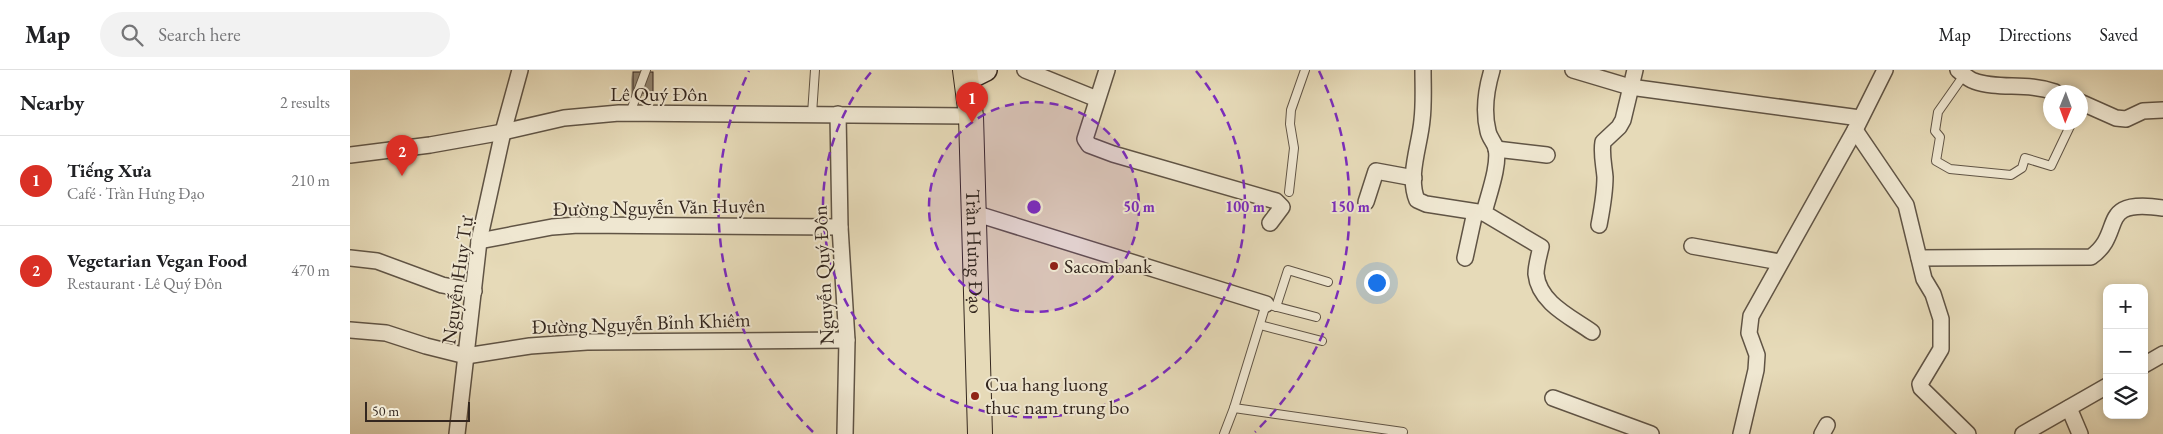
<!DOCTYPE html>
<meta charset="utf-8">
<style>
:root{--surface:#fff;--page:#f2f2f2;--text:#202124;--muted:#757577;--line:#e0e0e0;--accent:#d93025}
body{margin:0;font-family:"EB Garamond",serif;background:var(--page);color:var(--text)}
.controls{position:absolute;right:15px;bottom:15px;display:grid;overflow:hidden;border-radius:10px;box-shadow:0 2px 8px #0003}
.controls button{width:45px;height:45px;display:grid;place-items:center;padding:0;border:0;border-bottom:1px solid var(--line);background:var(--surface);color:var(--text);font:25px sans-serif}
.compass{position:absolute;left:1693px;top:15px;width:45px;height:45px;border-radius:50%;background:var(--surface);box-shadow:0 2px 8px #0003;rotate:181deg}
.scale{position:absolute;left:15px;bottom:12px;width:105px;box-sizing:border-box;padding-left:5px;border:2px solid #34271f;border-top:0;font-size:14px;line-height:18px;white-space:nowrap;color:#34271f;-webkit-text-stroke:4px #efe7d1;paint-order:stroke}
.you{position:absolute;left:1026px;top:212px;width:18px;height:18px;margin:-12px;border:4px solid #fff;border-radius:50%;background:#1a73e8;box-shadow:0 0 0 8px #1a73e833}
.badge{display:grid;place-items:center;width:32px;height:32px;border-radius:50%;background:var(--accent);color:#fff;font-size:16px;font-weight:700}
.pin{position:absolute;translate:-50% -41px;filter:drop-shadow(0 1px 2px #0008)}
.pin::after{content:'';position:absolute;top:26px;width:18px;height:15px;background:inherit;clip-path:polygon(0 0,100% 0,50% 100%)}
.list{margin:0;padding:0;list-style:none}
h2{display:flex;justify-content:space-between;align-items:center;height:65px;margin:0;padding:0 20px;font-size:21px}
h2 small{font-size:16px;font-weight:400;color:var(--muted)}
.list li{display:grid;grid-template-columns:32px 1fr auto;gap:15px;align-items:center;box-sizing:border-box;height:90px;padding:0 20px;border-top:1px solid var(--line)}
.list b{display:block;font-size:19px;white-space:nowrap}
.list p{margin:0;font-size:16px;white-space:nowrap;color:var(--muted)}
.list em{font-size:16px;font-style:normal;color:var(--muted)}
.icon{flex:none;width:28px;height:28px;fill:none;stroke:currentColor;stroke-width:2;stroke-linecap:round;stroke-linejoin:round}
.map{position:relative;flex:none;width:1813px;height:364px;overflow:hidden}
header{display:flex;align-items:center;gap:30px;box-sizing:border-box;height:70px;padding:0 25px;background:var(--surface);border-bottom:1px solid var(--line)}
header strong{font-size:24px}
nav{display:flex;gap:28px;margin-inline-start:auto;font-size:18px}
.search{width:350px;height:45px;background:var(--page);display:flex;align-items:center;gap:12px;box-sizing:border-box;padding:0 18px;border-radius:28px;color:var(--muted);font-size:19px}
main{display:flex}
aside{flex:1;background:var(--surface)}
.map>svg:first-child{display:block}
.building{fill:#91846f;stroke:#34271f;filter:url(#shadow)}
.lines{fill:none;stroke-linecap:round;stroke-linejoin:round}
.service-casing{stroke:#605445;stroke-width:10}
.minor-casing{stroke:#605445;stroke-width:18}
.secondary-casing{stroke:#34271f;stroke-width:24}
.primary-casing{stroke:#34271f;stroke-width:26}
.service{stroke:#efe7d1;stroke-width:8}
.minor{stroke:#efe7d1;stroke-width:15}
.secondary{stroke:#efe7d1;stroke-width:21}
.primary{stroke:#e6dab8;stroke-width:24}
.ring{fill:none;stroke:#7b2cbf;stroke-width:2.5;stroke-dasharray:9 6}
.poi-dot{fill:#8f2418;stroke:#efe7d1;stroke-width:2}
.labels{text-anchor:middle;stroke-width:4;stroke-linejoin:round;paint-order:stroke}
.street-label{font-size:20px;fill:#34271f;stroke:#efe7d1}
.poi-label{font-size:20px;fill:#34271f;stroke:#efe7d1;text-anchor:start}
.centre{fill:#7b2cbf;stroke:#efe7d1;stroke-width:2.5}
.ring-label{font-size:15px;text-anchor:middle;font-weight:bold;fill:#7b2cbf;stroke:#efe7d1;stroke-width:4;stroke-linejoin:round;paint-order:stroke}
</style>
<header>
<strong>Map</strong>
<div class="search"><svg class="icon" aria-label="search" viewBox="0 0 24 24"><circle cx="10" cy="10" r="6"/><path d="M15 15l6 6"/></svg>Search here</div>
<nav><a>Map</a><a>Directions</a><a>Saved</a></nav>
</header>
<main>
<aside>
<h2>Nearby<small>2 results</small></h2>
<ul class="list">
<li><span class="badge">1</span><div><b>Tiếng Xưa</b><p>Café · Trần Hưng Đạo</p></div><em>210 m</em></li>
<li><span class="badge">2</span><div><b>Vegetarian Vegan Food</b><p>Restaurant · Lê Quý Đôn</p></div><em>470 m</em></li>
</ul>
</aside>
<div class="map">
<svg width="1813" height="364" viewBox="0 0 1813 364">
<defs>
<filter id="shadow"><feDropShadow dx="-4.5" dy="4.5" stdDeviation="2.5" flood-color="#0004"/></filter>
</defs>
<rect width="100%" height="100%" fill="#e6dab8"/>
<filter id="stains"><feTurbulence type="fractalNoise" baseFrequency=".004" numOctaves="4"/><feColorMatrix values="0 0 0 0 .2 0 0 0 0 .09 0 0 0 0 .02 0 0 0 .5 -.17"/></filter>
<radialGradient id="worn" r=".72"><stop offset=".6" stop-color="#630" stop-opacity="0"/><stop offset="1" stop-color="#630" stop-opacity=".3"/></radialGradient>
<rect class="building" x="283" y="2" width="20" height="21"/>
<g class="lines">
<g class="service-casing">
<g id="service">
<polyline points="1614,5 1588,42 1585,61 1590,67 1586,91 1600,99 1661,105 1672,98 1675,88 1701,96 1722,52"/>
<polyline points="280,43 296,0"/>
<polyline points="462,44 465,0"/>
<polyline points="939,122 944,78 940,54 941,40 955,0"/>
<polyline points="926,237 938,200 978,212"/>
<polyline points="910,255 972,271"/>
<polyline points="884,338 1053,362"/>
<polyline points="874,364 884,338 916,234 966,247"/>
</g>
</g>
<g class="minor-casing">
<g id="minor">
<polyline points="675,0 747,29"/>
<polyline points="757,0 735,69 739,75 763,84 926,131 932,137 920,153"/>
<path d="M1073,0C1073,17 1074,34 1072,50C1070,75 1057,106 1067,130L1076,134L1134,143"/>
<path d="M1142,0C1136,20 1133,41 1138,61C1139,67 1144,72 1146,78C1150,95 1138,126 1134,143L1191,177C1189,185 1186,196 1186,204C1189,233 1221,247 1242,262"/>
<polyline points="1223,0 1280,17 1510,48"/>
<path d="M1608,0C1613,4 1618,9 1624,11C1648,20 1677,12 1705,22"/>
<polyline points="1730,32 1766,48 1776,49 1793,41 1813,40"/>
<polyline points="488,44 490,157 497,270 495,364"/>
<polyline points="1505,60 1556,135 1574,209 1583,224 1591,249 1591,279 1570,314 1571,318 1618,364"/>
<polyline points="1146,79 1197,85"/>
<polyline points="0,85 80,75 153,62 214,48 269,43 621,46"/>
<polyline points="1016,132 1026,101 1064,108"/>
<polyline points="624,143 916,234"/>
<path d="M1249,155C1252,139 1255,124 1255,107C1254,95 1251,84 1253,72L1269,57L1273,50L1285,0"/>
<polyline points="129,171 202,157 228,155 490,157"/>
<polyline points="1342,176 1430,192"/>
<polyline points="0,188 27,191 92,215 124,221"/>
<polyline points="1115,188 1125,142"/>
<path d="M1569,188L1741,187C1776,162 1745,128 1813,138"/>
<polyline points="0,260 36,263 76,276 116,286 180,276 237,272 497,270"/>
<polyline points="1794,295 1813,284"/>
<polyline points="1203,328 1301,364"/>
<polyline points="1719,338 1730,364"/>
<polyline points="107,364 129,171 153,62 170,0"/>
<polyline points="1391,364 1406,300 1407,285 1399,263 1401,246 1505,60 1535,0"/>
<polyline points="1472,364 1477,355"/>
<polyline points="1673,364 1757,316"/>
</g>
</g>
<g class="secondary-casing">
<polyline id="secondary" points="616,10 636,0"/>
</g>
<g class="primary-casing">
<g id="primary">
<path id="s1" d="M615,0L621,46L630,364"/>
</g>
</g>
<use href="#service" class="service"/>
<use href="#minor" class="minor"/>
<use href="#secondary" class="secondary"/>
<use href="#primary" class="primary"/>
</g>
<circle cx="684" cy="137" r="105" fill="#7b2cbf" fill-opacity=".12"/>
<g class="ring">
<circle cx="684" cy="137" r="105"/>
<path d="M846 1A211 211 0 1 1 522 1"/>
<path d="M463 362A316 316 0 0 1 399 1M969 1A316 316 0 0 1 905 362"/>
</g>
<g class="poi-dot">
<circle cx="704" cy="196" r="5"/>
<circle cx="625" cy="326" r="5"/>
</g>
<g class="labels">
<g class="street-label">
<text x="309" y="31">Lê Quý Đôn</text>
<text transform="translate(309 137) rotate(-1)" y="7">Đường Nguyễn Văn Huyên</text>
<text dy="7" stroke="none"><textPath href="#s1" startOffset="182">Trần Hưng Đạo</textPath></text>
<text transform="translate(473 205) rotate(-93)" y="7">Nguyễn Quý Đôn</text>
<text transform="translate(107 210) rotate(-82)" y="7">Nguyễn Huy Tự</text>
<text transform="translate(291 253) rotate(-2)" y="7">Đường Nguyễn Bỉnh Khiêm</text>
</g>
<g class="poi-label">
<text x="714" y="203">Sacombank</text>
<text x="635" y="321">Cua hang luong<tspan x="635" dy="23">thuc nam trung bo</tspan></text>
</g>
</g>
<circle cx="684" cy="137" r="8" class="centre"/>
<g class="ring-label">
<text x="789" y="142">50 m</text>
<text x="895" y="142">100 m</text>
<text x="1000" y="142">150 m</text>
</g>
<rect width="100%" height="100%" filter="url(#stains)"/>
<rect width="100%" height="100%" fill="url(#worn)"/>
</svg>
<div class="controls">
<button>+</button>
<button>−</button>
<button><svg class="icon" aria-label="layers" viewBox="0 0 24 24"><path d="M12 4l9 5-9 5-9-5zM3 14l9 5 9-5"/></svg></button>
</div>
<svg class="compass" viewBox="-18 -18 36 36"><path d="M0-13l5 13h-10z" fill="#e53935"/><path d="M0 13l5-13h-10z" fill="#757577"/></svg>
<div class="scale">50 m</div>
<div class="you"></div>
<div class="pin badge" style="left:622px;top:53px">1</div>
<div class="pin badge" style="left:52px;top:106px">2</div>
</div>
</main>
